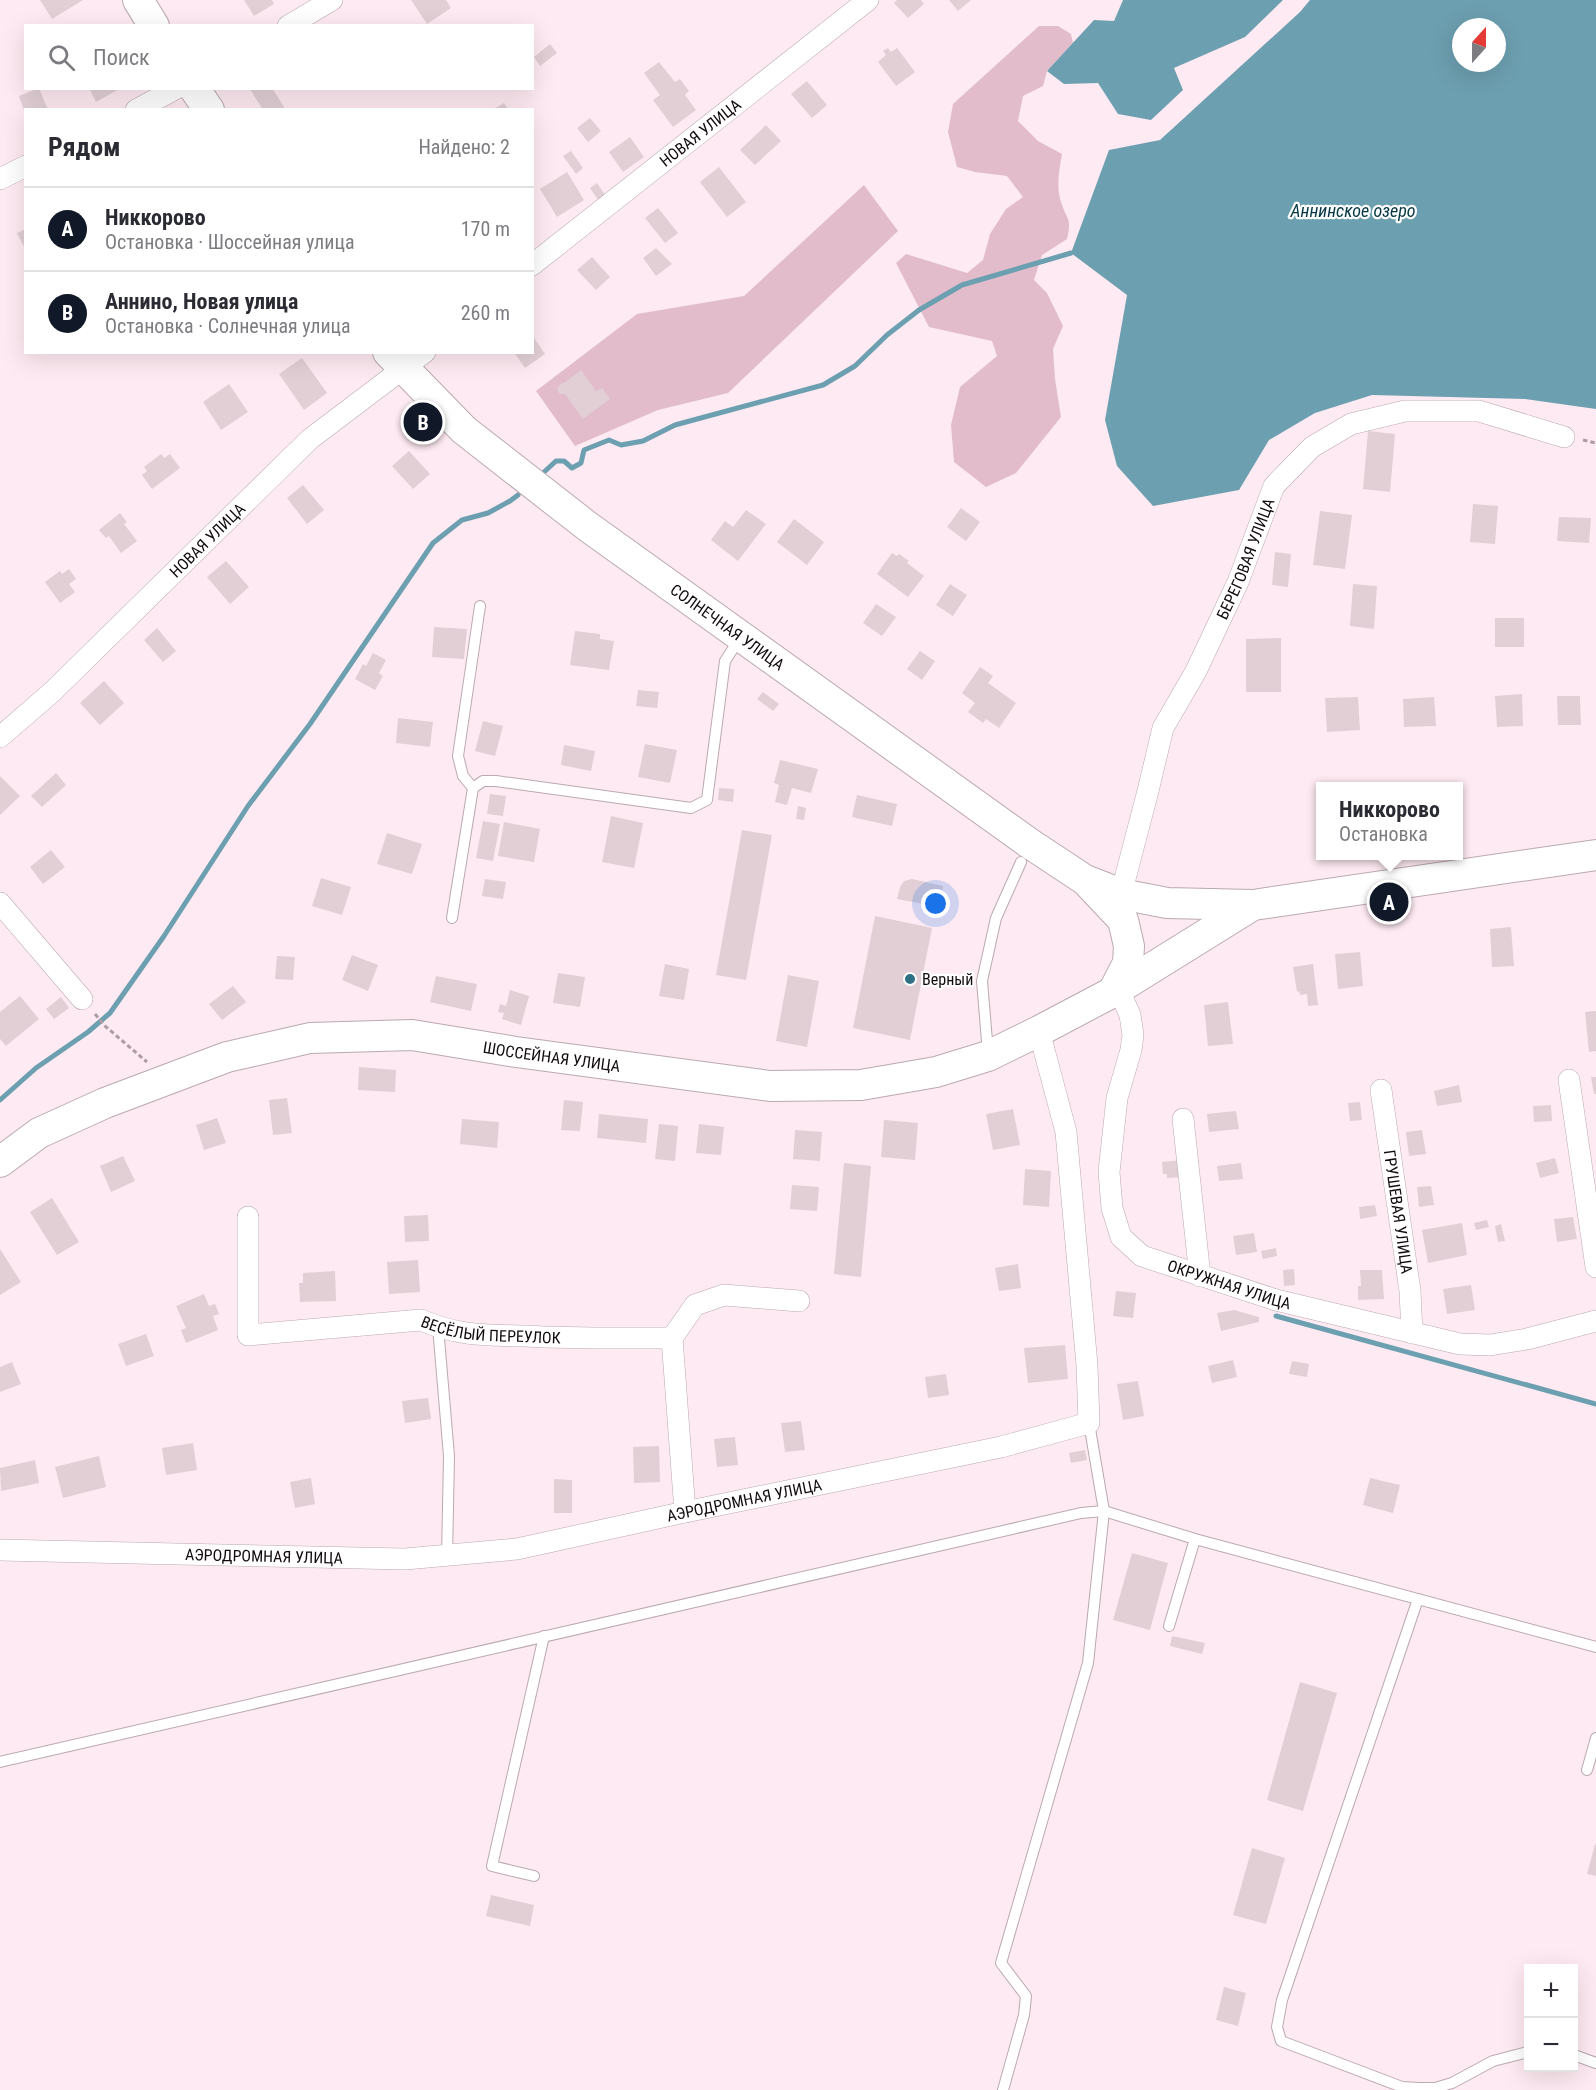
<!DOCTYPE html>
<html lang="ru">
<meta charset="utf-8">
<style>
:root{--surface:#fff;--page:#f2f2f3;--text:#2b2b33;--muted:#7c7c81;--line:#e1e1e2;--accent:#111827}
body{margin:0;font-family:"Roboto Condensed",sans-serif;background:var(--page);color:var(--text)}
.controls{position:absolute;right:18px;bottom:18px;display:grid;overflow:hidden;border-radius:0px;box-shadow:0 6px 24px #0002}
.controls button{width:54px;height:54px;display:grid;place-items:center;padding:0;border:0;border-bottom:2px solid var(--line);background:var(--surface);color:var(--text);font:30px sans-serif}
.compass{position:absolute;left:1452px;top:18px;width:54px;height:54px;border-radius:50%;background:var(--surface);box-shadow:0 6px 24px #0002;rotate:21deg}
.you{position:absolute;left:936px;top:904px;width:21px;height:21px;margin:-15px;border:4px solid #fff;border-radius:50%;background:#1a73e8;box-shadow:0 0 0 9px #1a73e833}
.badge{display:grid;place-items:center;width:39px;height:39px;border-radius:50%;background:var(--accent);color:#fff;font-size:20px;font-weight:700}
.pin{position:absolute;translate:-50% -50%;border:3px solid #fff;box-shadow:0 2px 6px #0006}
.popup{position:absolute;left:1316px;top:782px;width:147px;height:78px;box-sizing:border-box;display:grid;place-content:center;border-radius:0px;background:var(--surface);filter:drop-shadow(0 2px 4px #0005);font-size:20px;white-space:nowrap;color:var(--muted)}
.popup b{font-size:22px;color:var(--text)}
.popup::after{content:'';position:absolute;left:50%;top:100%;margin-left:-12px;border:12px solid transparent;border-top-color:var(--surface)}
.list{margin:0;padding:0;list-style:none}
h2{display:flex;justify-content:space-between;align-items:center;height:78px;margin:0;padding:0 24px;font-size:26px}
h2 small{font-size:20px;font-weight:400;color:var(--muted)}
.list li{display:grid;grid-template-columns:39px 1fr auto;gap:18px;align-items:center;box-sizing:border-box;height:84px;padding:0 24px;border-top:2px solid var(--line)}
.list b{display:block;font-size:22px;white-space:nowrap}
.list p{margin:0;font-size:20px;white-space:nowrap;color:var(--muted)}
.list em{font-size:20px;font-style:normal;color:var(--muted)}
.icon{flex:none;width:33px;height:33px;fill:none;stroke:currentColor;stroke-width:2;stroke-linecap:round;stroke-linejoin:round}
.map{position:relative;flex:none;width:1596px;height:2090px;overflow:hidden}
.search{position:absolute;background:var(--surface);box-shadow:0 6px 24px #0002;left:24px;top:24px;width:510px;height:66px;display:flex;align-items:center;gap:15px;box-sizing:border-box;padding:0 21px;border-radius:0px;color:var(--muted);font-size:22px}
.panel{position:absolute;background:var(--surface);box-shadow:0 6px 24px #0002;left:24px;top:108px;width:510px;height:246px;border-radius:0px}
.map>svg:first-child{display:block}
.green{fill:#e2bccb}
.water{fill:#6c9fb0;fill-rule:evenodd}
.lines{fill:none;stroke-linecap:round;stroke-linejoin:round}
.stream{stroke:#6c9fb0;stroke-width:5}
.building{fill:#e2cfd6}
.lane-casing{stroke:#bba9b0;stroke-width:12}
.street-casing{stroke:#bba9b0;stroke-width:22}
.secondary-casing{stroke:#bba9b0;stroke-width:32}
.path{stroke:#ac9da3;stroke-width:3;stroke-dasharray:4.5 3;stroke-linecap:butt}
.lane{stroke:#fff;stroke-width:10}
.street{stroke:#fff;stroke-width:21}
.secondary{stroke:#fff;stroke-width:30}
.poi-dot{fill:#2f7084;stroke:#fefefe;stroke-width:2}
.labels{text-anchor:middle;stroke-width:4.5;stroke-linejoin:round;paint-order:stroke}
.street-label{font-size:16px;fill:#110b0d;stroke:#fefefe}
.poi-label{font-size:16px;fill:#110b0d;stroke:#fefefe;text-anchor:start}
.water-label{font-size:18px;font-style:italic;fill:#053744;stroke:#fefefe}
</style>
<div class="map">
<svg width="1596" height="2090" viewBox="0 0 1596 2090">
<rect width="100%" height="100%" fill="#feeaf2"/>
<g class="green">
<path d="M1039,26H1058L1071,34L1073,43L1047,71L1043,86L1023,96L1018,121L1038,141L1062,154C1059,171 1056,186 1061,202C1067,221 1072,217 1067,239L1042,255L1034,280L1047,293L1063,326L1053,349L1055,379L1061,417L1016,473L986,487L954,462L951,425L960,387L997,356L992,341L929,327L896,263L906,254L967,273L983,260L990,234L1006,209L1023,197L1007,176L975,172L957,167L948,132L953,104Z"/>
<polygon points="864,185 898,231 728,393 658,410 575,446 536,391 637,314 744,296"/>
</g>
<g class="water">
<polygon points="1123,0 1283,0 1245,37 1174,68 1183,90 1151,120 1118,114 1098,83 1064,84 1047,71 1094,20 1114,21"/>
<path d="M1310,0H1596V409L1525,399L1372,395L1315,413L1269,440L1239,490L1153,506L1117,466L1105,420L1127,295L1071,253L1109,150L1160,140L1300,12ZM1461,27H1497V63H1461Z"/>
</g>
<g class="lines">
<g class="stream">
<polyline points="543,473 556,461 564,461 572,468 581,463 584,450 609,440 621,445 643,441 675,425 823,385 855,366 887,335 919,310 962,285 1071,253"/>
<polyline points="0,1100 36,1068 88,1032 110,1013 164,936 248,806 310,724 433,543 462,520 488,513 510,501 518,495"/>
<polyline points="1276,1316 1596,1404"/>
</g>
</g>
<g class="building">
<polygon points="40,0 83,0 52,19"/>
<polygon points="244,0 272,0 274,4 254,16"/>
<polygon points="411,0 446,0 451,8 427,24"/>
<polygon points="897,0 921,0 924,4 908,18 894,3"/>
<polygon points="949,0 971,0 958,11"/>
<polygon points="550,44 557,53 540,66 534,57"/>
<polygon points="888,48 891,52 897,48 915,72 896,86 878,62 886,55 883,51"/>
<polygon points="659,62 675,82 680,79 689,91 685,95 696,110 673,127 653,100 660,95 644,73"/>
<polygon points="807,81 827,105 812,118 791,94"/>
<polygon points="39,88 48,110 24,110 19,96"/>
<polygon points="89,88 121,88 96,102"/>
<polygon points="251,88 272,88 286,110 263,110 250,89"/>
<polygon points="504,103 509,110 492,110"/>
<polygon points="590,118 601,131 588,142 577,128"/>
<polygon points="766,125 781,141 755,165 740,150"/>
<polygon points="630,137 644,157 623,172 609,152"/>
<polygon points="571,151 583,168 576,174 563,156"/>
<polygon points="719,167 746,202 727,217 700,182"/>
<polygon points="567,172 584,200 557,217 540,189"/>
<polygon points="597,183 605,195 598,200 590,188"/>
<polygon points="658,208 678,233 665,243 645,218"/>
<polygon points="26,229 26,251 17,233"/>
<polygon points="656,248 672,264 656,276 643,258"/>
<polygon points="592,257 610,277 596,290 577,270"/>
<polygon points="532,335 545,354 525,368 514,352 532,352"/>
<polygon points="302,358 327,393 304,410 279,374"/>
<polygon points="581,370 596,391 602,388 610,399 583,419 565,394 560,394 557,390 560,384 564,383"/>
<polygon points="229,384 248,412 221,430 203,402"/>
<polygon points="1368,431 1395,434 1390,492 1363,489"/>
<polygon points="409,451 430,474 413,489 392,466"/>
<polygon points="161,454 164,458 170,454 180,468 152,489 142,475 147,471 144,467"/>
<polygon points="303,485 324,510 307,524 287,498"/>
<polygon points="1473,504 1498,506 1495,544 1470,542"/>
<polygon points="961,508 980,522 966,541 947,527"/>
<polygon points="746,510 766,524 738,561 711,540 725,521 733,527"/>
<polygon points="1320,511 1352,515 1345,569 1313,565"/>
<polygon points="120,513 127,522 124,524 137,541 121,553 109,536 106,538 99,530"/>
<polygon points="1559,517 1591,518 1589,543 1557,541"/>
<polygon points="794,519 824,542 807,565 777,542"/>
<polygon points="1275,552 1291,554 1288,587 1272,585"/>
<polygon points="892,553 897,556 899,554 909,561 907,563 924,576 908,597 877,574"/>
<polygon points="226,561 249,587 230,604 207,577"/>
<polygon points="69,569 76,579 69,584 75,592 60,603 45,582 60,571 62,574"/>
<polygon points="950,584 967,595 953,616 936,605"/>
<polygon points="1353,584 1377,586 1374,629 1350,626"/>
<polygon points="876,604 896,617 882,636 863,623"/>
<rect x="1495" y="618" width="29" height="29"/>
<polygon points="434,627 467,629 464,659 432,657"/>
<polygon points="157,628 176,651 163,662 144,640"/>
<polygon points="575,631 600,634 600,639 614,641 609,670 570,665"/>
<polygon points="1281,638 1281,692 1246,692 1246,639"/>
<polygon points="920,651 935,661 922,680 907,669"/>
<polygon points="373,653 386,660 379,673 383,676 375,690 355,679 363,664 366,666"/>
<polygon points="980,667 993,676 988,683 1016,703 999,728 986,719 983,723 968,712 975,703 962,693"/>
<polygon points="104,681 124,703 100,725 80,703"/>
<polygon points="638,690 659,692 657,708 636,706"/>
<polygon points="763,692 779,704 773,711 757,699"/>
<polygon points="1522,694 1523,726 1497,727 1495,696"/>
<polygon points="1557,696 1580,696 1581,725 1558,725"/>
<polygon points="1358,697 1360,730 1327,732 1325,698"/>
<polygon points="1434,697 1436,726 1404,727 1403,699"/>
<polygon points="398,718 433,722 430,747 396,743"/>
<polygon points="483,721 503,726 495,756 475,751"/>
<polygon points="645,744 677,750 670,783 638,777"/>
<polygon points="564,745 595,751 591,771 561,765"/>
<polygon points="780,760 818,769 811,793 792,788 787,805 775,802 779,785 774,783"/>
<polygon points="56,773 66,785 42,807 31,796"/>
<polygon points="0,776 20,796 0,815"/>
<polygon points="719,788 734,789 733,802 718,800"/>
<polygon points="490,794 506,796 503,816 487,814"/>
<polygon points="857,795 897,804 892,826 852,817"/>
<polygon points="798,806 806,808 804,820 796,819"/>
<polygon points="611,816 643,823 634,868 602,862"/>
<polygon points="483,821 500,824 493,861 476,858"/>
<polygon points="504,822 540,829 534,862 498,856"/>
<polygon points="742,830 772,835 746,980 716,975"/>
<polygon points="387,833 422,844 412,874 377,864"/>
<polygon points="51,850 65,867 43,884 30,867"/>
<polygon points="321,878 351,887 342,915 312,906"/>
<polygon points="485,879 506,882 503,899 482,896"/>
<polygon points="912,879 943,886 939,907 897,899 900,887 904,881"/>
<polygon points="875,916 932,928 910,1040 853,1028"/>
<polygon points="1511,927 1514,966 1492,967 1490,929"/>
<polygon points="1360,952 1363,986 1338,989 1335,954"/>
<polygon points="352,955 378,965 368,991 342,980"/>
<polygon points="277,956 295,957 293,980 275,979"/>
<polygon points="665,964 689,969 684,1000 659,996"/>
<polygon points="1313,964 1318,1005 1308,1006 1307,994 1300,995 1299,991 1297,992 1293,967"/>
<polygon points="558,973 585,977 580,1007 553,1003"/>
<polygon points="788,975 819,981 807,1047 776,1041"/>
<polygon points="436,976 477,984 471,1011 430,1002"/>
<polygon points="233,986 246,1002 222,1020 209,1004"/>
<polygon points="510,990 529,996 521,1025 502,1019 504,1013 498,1012 500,1004 506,1006"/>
<polygon points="20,996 39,1019 6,1046 0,1039 0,1012"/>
<polygon points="61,997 69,1008 54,1019 46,1009"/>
<polygon points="1228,1002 1233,1044 1208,1046 1204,1005"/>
<polygon points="1596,1011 1596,1051 1589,1052 1585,1012"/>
<polygon points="359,1067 396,1070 395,1092 358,1090"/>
<polygon points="1591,1077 1596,1077 1596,1094 1594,1094"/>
<polygon points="1459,1085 1462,1102 1437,1106 1434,1091"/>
<polygon points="287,1098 292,1133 273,1135 269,1100"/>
<polygon points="564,1100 583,1102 580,1131 561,1130"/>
<polygon points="1360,1102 1362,1120 1350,1121 1348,1103"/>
<polygon points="1551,1105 1552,1121 1534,1122 1533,1106"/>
<polygon points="1013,1109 1020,1145 993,1150 986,1114"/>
<polygon points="1236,1111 1239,1129 1209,1132 1207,1114"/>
<polygon points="599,1114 648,1119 646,1143 597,1138"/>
<polygon points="217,1118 226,1143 204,1150 196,1125"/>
<polygon points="462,1119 499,1122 497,1148 460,1144"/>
<polygon points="884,1120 918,1123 915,1160 881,1157"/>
<polygon points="659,1124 678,1126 675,1161 655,1159"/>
<polygon points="699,1124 724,1127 721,1155 696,1153"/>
<polygon points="795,1130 822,1132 820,1161 793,1159"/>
<polygon points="1422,1130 1426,1154 1409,1156 1406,1132"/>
<polygon points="123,1156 135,1181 111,1192 100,1166"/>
<polygon points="1555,1158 1559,1173 1540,1178 1536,1163"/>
<polygon points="1182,1160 1184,1177 1167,1178 1167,1174 1163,1174 1162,1162"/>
<polygon points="844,1163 871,1166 861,1277 834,1274"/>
<polygon points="1241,1163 1243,1179 1219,1181 1217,1166"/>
<polygon points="1025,1169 1051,1171 1049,1207 1023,1205"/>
<polygon points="792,1185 819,1187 817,1211 790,1209"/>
<polygon points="1431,1186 1434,1205 1419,1207 1417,1187"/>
<polygon points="52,1198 79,1242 57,1255 30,1212"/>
<polygon points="1375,1205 1377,1216 1360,1219 1359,1207"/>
<polygon points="428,1215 429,1241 405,1242 404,1216"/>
<polygon points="1573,1217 1577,1239 1557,1242 1554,1219"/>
<polygon points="1487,1220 1489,1227 1476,1230 1474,1223"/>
<polygon points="1462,1223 1467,1255 1428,1263 1422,1230"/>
<polygon points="1501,1224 1505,1241 1498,1242 1495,1226"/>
<polygon points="1254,1233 1257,1252 1236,1255 1233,1236"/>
<polygon points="1276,1248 1277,1256 1263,1259 1261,1251"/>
<polygon points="0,1249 21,1282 0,1295"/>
<polygon points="418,1260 420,1292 389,1294 387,1262"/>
<polygon points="1018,1264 1021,1288 999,1291 995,1268"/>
<polygon points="1294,1269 1295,1285 1284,1286 1283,1270"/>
<polygon points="1360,1270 1382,1270 1384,1299 1358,1300 1358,1286 1361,1286"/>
<polygon points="335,1271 336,1301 300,1302 299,1283 303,1283 303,1273"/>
<polygon points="1471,1285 1475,1310 1447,1314 1443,1289"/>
<polygon points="1116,1291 1136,1293 1133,1318 1113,1316"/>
<polygon points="204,1294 209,1306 215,1304 219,1314 213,1316 218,1330 186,1343 181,1330 186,1328 176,1306"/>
<polygon points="1234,1310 1259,1317 1259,1322 1221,1331 1217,1313"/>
<polygon points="146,1334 154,1356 126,1366 118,1344"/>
<polygon points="1065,1345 1068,1379 1028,1383 1024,1348"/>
<polygon points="1233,1360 1237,1377 1212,1383 1208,1366"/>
<polygon points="1292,1361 1309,1364 1307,1377 1289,1374"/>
<polygon points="12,1362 21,1384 0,1392 0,1367"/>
<polygon points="946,1374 949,1395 928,1398 925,1377"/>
<polygon points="1138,1381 1144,1416 1123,1420 1117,1384"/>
<polygon points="428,1398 431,1419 405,1423 402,1401"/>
<polygon points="801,1421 805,1450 785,1452 781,1423"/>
<polygon points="735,1437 738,1465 717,1467 714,1439"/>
<polygon points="193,1443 197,1470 166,1475 162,1448"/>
<polygon points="659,1446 660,1482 634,1483 633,1447"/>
<polygon points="1085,1450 1087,1460 1071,1463 1069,1453"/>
<polygon points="99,1456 106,1487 63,1498 55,1467"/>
<polygon points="35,1460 39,1483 1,1491 0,1468"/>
<polygon points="311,1478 315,1504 295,1508 290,1482"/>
<polygon points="1370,1478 1400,1485 1393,1513 1363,1505"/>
<polygon points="554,1479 572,1480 572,1513 554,1513"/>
<polygon points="1132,1553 1168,1563 1150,1630 1113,1620"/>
<polygon points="1172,1636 1205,1643 1202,1654 1170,1646"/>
<polygon points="1300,1682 1337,1693 1303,1811 1267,1800"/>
<polygon points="1595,1844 1596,1844 1596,1876 1587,1874"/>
<polygon points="1252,1848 1285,1858 1266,1924 1233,1915"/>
<polygon points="491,1895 534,1905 530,1926 486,1916"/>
<polygon points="1224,1987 1246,1993 1238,2026 1216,2020"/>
</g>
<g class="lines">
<g class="lane-casing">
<g id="lane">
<polyline points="473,788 463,776 458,756 480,606"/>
<polyline points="452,918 473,788 483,781 496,781 691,808 707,800 725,661 740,638"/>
<polyline points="988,1053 982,981 996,918 1021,862"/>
<polyline points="438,1327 449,1456 447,1557"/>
<polyline points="1418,1599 1282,2000 1277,2027 1281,2041 1402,2087 1419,2088 1435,2088 1452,2083 1493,2061 1528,2052"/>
<polyline points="1169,1626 1195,1539"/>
<polyline points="0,1762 1081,1513 1104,1511 1195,1539 1596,1647"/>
<polyline points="1587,1770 1596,1738"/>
<polyline points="534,1876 492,1866 544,1636"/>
<polyline points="1574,2055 1596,2063"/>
<polyline points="1003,2090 1024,2015 1026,1996 1001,1963 1088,1663 1104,1511 1089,1423"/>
</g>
</g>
<g class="street-casing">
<g id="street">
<polyline points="288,26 332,0"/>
<polyline points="136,110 177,88"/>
<polyline points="0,179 26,166"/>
<path id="s1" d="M532,265L868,0"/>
<path id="s2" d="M0,737L51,693L310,439L425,352"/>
<path id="s3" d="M1121,894L1148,791L1163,728L1196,671L1238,582L1274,486L1312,447L1351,424L1405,411H1479L1564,437"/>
<polyline points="0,903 82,999"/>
<path id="s4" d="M1118,988L1130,1015L1133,1035L1131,1050L1117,1098L1109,1172L1112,1208L1121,1237L1142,1256L1276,1300L1460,1344L1490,1345L1527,1339L1596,1321"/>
<polyline points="1569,1080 1596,1267"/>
<path id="s5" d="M1381,1090L1410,1291L1412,1333"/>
<polyline points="1183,1119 1200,1276"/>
<path id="s6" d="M248,1217V1335L421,1320C458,1336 485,1335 525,1336C574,1339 622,1338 672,1338L695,1305L724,1295L799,1301"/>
<polyline points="672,1338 685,1512"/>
<path id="s7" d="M0,1550L405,1559L517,1549L685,1512L1001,1447L1089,1423L1087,1365L1066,1132L1039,1031"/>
</g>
</g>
<g class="secondary-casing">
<g id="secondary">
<polyline points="138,0 154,26"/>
<polyline points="194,88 209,110"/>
<path id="s8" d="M388,352L464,430L587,526L1029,843L1085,880L1121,894L1167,903L1253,905L1596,855"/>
<polyline points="1089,884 1123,920 1129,946 1128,963 1113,992"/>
<path id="s9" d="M0,1162L39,1133L105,1103L227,1057L310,1038L412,1035L516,1052L770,1086L861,1085L936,1072L988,1056L1039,1031L1113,992L1253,905"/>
</g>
</g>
<g class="path">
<polyline points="1583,440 1596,443"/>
<polyline points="95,1014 105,1026 147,1062"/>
</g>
<use href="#lane" class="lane"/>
<use href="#street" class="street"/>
<use href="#secondary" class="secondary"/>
</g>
<circle class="poi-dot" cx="910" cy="979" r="6"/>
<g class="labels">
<g class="street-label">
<text dy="6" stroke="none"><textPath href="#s1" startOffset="214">НОВАЯ УЛИЦА</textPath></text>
<text dy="6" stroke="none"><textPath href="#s2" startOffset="286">НОВАЯ УЛИЦА</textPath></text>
<text dy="6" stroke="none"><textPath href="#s3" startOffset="360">БЕРЕГОВАЯ УЛИЦА</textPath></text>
<text dy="6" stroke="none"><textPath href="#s8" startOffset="438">СОЛНЕЧНАЯ УЛИЦА</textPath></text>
<text dy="6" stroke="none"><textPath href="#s9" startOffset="580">ШОССЕЙНАЯ УЛИЦА</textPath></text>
<text dy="6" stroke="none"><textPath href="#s5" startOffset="123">ГРУШЕВАЯ УЛИЦА</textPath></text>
<text dy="6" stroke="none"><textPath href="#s4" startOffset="376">ОКРУЖНАЯ УЛИЦА</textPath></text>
<text dy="6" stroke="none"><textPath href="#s6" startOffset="363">ВЕСЁЛЫЙ ПЕРЕУЛОК</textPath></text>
<text dy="6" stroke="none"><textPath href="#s7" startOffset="750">АЭРОДРОМНАЯ УЛИЦА</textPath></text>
<text dy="6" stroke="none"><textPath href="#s7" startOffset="264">АЭРОДРОМНАЯ УЛИЦА</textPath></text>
</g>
<g class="poi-label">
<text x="922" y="985">Верный</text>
</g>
<g class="water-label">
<text x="1353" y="217">Аннинское озеро</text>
</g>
</g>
</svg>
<div class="controls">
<button>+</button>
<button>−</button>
</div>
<svg class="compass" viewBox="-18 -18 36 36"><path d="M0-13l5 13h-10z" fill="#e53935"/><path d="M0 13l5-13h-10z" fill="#7c7c81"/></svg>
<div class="you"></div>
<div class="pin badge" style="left:1389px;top:902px">A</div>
<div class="popup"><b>Никкорово</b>Остановка</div>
<div class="pin badge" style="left:423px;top:422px">B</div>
<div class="search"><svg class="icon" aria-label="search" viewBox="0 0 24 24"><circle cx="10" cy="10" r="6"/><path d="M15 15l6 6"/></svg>Поиск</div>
<section class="panel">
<h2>Рядом<small>Найдено: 2</small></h2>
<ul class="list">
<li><span class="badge">A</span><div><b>Никкорово</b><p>Остановка · Шоссейная улица</p></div><em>170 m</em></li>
<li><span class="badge">B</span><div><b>Аннино, Новая улица</b><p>Остановка · Солнечная улица</p></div><em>260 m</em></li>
</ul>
</section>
</div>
